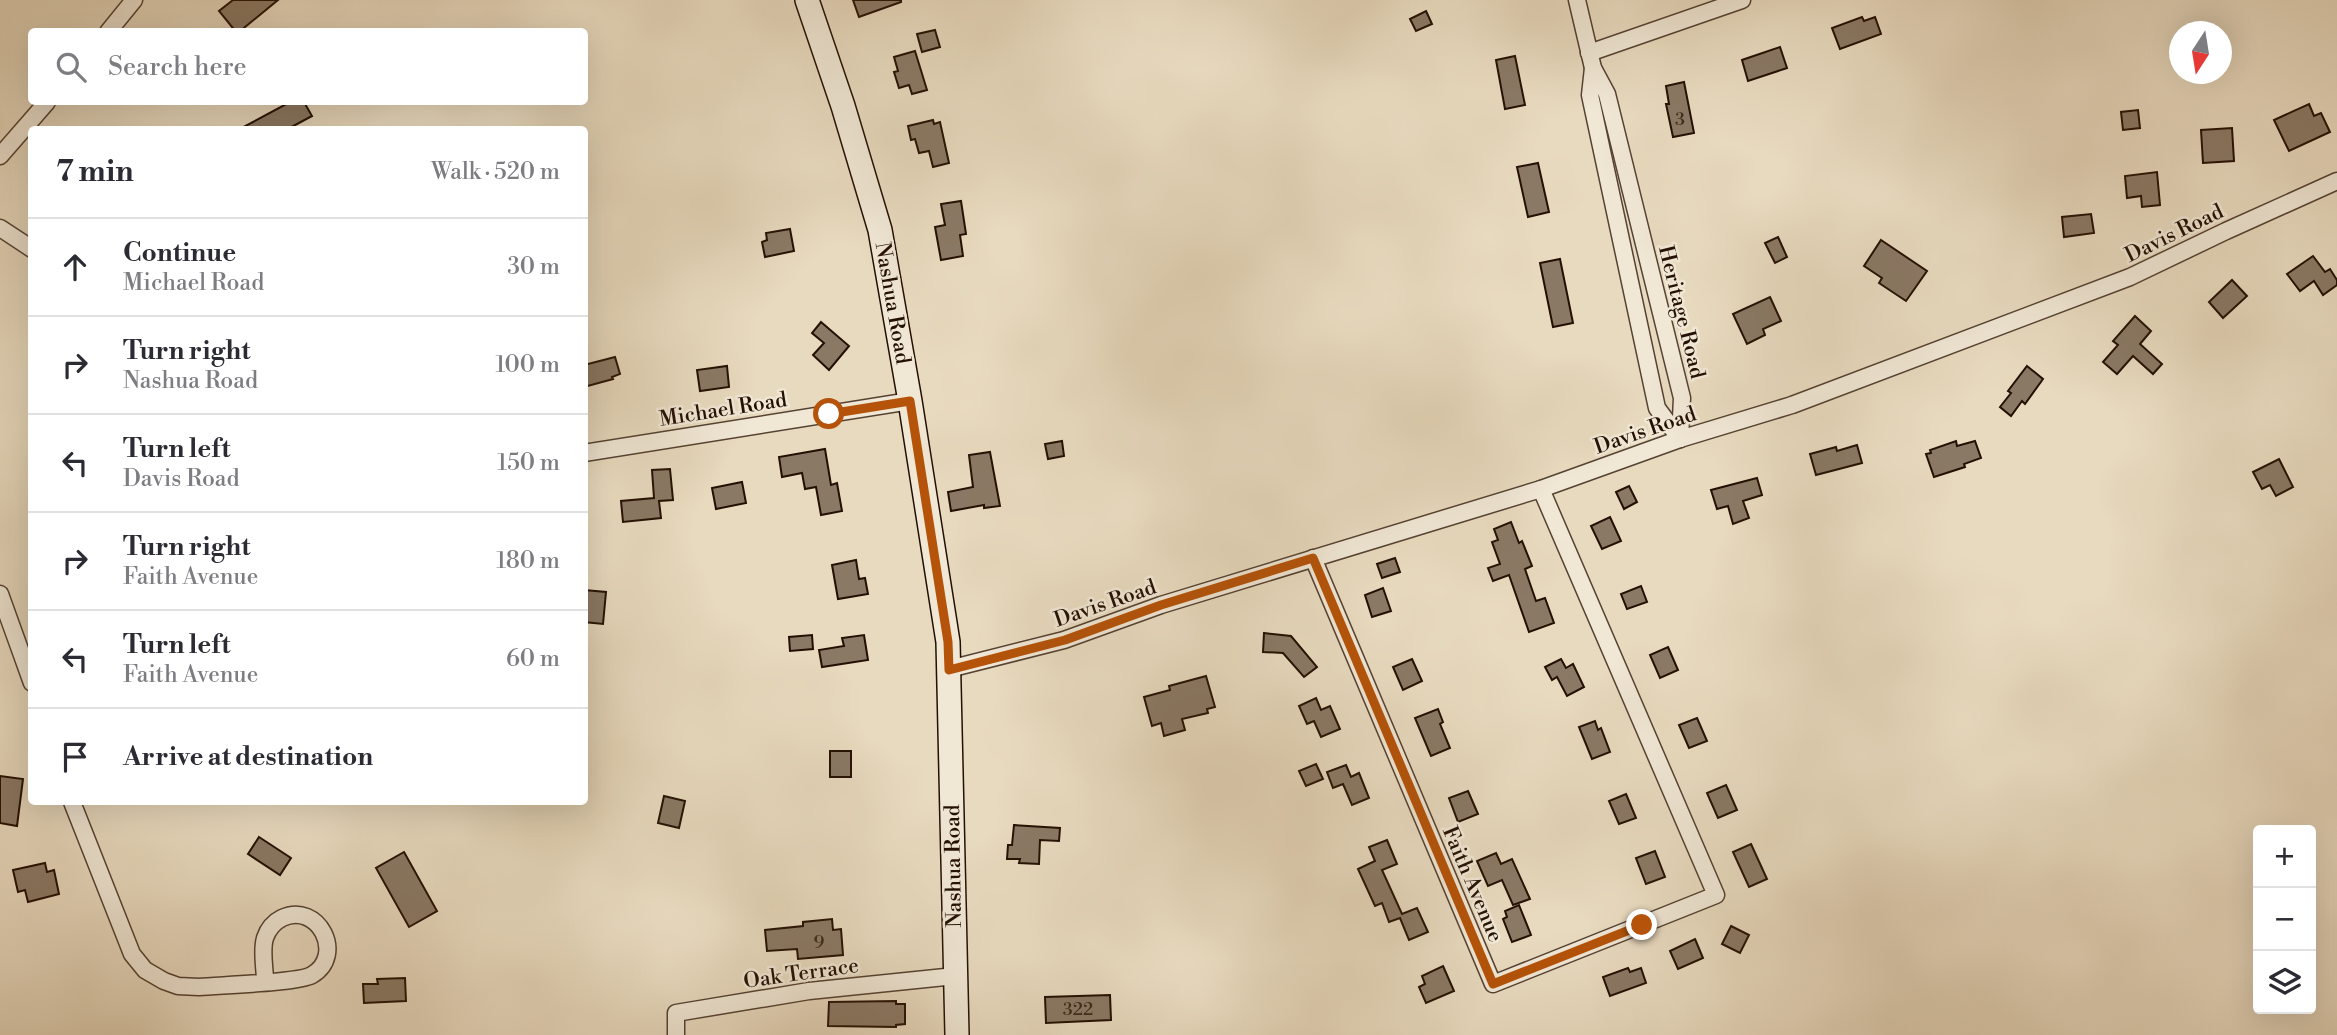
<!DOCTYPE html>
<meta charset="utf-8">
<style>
:root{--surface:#fff;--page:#f7f7f7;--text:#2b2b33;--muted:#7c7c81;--line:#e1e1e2}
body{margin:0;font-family:"Libre Bodoni",serif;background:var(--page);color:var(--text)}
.controls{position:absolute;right:21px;bottom:21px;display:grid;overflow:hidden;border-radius:7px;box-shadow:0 7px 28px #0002}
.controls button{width:63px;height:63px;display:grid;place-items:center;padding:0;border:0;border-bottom:2px solid var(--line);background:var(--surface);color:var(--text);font:35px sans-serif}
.compass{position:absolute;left:2169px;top:21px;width:63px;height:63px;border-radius:50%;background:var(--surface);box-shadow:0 7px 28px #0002;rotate:192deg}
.stop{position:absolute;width:21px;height:21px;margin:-16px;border:5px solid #b45309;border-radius:50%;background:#fff}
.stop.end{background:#b45309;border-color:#fff;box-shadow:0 2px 7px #0008}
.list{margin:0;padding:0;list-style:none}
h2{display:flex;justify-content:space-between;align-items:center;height:91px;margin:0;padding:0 28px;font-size:30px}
h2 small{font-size:23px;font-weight:400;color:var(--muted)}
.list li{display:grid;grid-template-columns:46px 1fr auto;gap:21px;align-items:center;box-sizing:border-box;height:98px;padding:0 28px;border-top:2px solid var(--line)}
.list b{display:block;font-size:26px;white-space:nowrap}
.list p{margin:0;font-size:23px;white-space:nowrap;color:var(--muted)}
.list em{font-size:23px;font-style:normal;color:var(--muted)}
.icon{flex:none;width:38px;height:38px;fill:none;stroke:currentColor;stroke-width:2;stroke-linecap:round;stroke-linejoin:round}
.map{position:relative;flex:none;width:2337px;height:1035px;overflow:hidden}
.search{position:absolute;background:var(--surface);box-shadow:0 7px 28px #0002;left:28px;top:28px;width:560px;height:77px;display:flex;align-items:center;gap:18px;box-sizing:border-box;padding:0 24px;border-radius:7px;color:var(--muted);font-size:26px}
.panel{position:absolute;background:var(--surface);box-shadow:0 7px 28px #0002;left:28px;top:126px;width:560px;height:679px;border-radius:7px}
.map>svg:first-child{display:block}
.building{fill:#8a7965;stroke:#241003;stroke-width:2}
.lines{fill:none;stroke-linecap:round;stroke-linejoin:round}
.minor-casing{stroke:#554232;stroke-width:19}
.secondary-casing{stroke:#241003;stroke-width:26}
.minor{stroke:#f0e7d5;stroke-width:16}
.secondary{stroke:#f0e7d5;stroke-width:23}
.route{stroke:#b45309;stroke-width:9}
.labels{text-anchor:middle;stroke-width:5;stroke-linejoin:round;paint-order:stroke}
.number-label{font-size:18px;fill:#3e2a1c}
.street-label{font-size:21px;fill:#241003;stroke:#f0e7d5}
</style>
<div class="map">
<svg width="2337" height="1035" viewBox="0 0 2337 1035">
<rect width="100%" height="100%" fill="#e8dabf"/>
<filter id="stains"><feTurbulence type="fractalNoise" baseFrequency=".00286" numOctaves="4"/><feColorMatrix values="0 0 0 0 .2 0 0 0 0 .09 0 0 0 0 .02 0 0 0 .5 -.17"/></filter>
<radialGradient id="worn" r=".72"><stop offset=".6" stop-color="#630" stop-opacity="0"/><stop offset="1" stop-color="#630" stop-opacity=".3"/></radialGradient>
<g class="building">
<polygon points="233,0 278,0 239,32 236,32 219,11"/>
<polygon points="853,0 901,0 901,2 859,17"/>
<polygon points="1426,11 1432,24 1416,31 1410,19"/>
<polygon points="1862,17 1864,21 1875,17 1881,34 1840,49 1832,28"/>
<polygon points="935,30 940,47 922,52 917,34"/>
<polygon points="1780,47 1787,68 1748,81 1742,60"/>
<polygon points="915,51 927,90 912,94 909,85 899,88 894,72 898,71 894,57"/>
<polygon points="1515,56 1525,105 1505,109 1496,60"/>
<polygon points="1684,82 1694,133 1673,137 1666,104 1669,104 1666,86"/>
<polygon points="290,102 304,102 312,116 286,130 238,130"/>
<polygon points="2309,104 2314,116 2321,113 2330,132 2289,151 2274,120"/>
<polygon points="2138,110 2140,128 2123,130 2121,112"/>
<polygon points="933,120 934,124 940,122 949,163 933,167 929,151 919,153 915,139 911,140 908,126"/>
<polygon points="2232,128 2234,161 2203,163 2201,130"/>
<polygon points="1538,163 1549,212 1528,217 1517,167"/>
<polygon points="2157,172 2160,205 2142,207 2141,196 2127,198 2125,176"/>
<polygon points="961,201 966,234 960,235 963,256 941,260 935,227 945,225 941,204"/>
<polygon points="2091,214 2094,233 2064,237 2062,217"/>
<polygon points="790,229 794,251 765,257 762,242 767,240 766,233"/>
<polygon points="1778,237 1787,257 1775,263 1765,243"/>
<polygon points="1881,240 1927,271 1906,301 1879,283 1882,278 1864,266"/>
<polygon points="2313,256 2325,272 2330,269 2337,280 2337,285 2323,295 2314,281 2300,291 2287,274"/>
<polygon points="1560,259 1573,323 1553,327 1540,263"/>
<polygon points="2232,280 2247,296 2223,318 2209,302"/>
<polygon points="1770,297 1781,321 1763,329 1765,335 1747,344 1733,314"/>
<polygon points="2135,316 2151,331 2140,344 2162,364 2153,374 2133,356 2117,374 2103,362 2118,345 2113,341"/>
<polygon points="821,322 849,346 829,370 813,355 824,343 812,333"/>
<polygon points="615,357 620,374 612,377 613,379 584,387 584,365"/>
<polygon points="727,366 729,387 700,391 697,370"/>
<polygon points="2027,366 2043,379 2025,404 2022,401 2011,416 2000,407 2011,393 2008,391"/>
<polygon points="1062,441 1064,456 1048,459 1045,444"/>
<polygon points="1956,441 1957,446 1975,441 1981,458 1964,464 1965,467 1934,477 1926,454 1931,453 1930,450"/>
<polygon points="1857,445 1862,463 1816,475 1810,454 1836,447 1837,451"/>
<polygon points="825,449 831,485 837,483 842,511 821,515 816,487 805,489 802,473 782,477 779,457"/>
<polygon points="990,452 1000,506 984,508 984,505 951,511 948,492 973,487 969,455"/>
<polygon points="2279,459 2293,487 2276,496 2270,485 2262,489 2253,472"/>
<polygon points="670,469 673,500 659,501 661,518 623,522 621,501 654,498 652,470"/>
<polygon points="1757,478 1762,495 1743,501 1749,518 1733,524 1728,506 1717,509 1711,490"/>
<polygon points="742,482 746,503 716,509 712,488"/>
<polygon points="1629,486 1637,502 1624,509 1616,492"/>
<polygon points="1610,517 1621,541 1602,549 1591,526"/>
<polygon points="1511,522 1519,543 1522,541 1532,566 1525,569 1536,601 1545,598 1554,623 1529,632 1509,575 1493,581 1488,568 1500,564 1492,542 1498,540 1494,529"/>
<polygon points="1395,558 1400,572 1382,578 1377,564"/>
<polygon points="856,560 859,579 865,578 868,594 838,599 832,565"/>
<polygon points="1641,586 1647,602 1627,609 1621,594"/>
<polygon points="1383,588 1391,611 1372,617 1365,595"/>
<polygon points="584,590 606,592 603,624 584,622"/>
<polygon points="1264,633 1291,636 1317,667 1304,677 1283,653 1263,652"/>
<polygon points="812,635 813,649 790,651 789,637"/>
<polygon points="864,635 868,660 822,667 819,650 844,646 842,638"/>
<polygon points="1668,647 1678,670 1660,678 1650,655"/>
<polygon points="1412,659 1422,681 1403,690 1393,667"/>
<polygon points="1561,659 1566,668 1573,664 1584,687 1567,696 1557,677 1552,680 1545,667"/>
<polygon points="1206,676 1215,707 1207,709 1208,713 1182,719 1185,730 1164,736 1161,723 1152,726 1144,697 1170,690 1169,686"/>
<polygon points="1316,698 1321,710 1330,706 1340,729 1321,737 1314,721 1307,724 1299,706"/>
<polygon points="1438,709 1443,722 1440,724 1450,748 1431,756 1415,718"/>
<polygon points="1697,718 1707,741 1689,748 1679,725"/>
<polygon points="1595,721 1598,730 1601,728 1610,752 1592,759 1579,727"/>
<rect x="830" y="751" width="21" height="26"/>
<polygon points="1316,764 1323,779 1306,786 1299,771"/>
<polygon points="1346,765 1351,777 1359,773 1369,798 1352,805 1343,784 1333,788 1327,772"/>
<polygon points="0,776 23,779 17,826 0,823"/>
<polygon points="1726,785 1737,810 1718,818 1707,793"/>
<polygon points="1468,791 1478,814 1458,822 1449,798"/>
<polygon points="1626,794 1636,818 1619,824 1609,801"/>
<polygon points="664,796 685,801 679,828 658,823"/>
<polygon points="1014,825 1060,828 1059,841 1040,840 1039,864 1019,863 1020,859 1007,859 1008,845 1012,845"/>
<polygon points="259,837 291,858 280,875 248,854"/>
<polygon points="1387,840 1397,864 1382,870 1402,914 1417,908 1428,932 1409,940 1400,918 1389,922 1382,903 1375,906 1358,869 1375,861 1369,847"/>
<polygon points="1751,844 1767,879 1749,887 1733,852"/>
<polygon points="1655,851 1665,877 1646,884 1636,858"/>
<polygon points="404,852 437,911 409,927 376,868"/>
<polygon points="1496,853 1501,864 1512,859 1530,899 1513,905 1502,880 1488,886 1477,861"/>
<polygon points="45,863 47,872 54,870 59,894 28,902 25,890 18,892 13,870"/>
<polygon points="1519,905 1531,935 1512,942 1503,919 1507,917 1505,911"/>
<polygon points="832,919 833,930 841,929 843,955 798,959 797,949 767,951 765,930 803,926 803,922"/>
<polygon points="1731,926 1749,935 1740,953 1722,944"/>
<polygon points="1695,939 1703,958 1678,969 1670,951"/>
<polygon points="1443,966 1454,991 1426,1003 1419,987 1425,984 1422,976"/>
<polygon points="1628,968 1630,972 1641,968 1646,983 1610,996 1603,977"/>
<polygon points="405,978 406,1001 364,1003 363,984 378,984 377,979"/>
<polygon points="1110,995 1111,1020 1046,1023 1045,997"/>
<polygon points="896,1001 896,1004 905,1004 905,1024 896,1025 896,1027 828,1026 829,1002"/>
</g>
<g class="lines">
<g class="minor-casing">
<g id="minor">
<polyline points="1577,0 1593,68 1607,94 1682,398 1680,439"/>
<polyline points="108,32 134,0"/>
<polyline points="1589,53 1742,0"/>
<polyline points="1593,68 1590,95 1657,408 1680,439"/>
<polyline points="0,156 47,102"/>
<polyline points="0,228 32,249"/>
<polyline points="584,453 910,401"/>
<polyline points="1313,558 1493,984 1716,895 1541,489"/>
<polyline points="0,594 32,683"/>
<polyline points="949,669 1064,640 1161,605 1541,489 1680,439 1792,405 2130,277 2226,231 2337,181"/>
<path d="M72,802L132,954L145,970L164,981L178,986L199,987C221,985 298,983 312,975C346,955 318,901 282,918C274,922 268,929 265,938C261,951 265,968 265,981"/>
<polyline points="676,1035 676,1013 809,991 955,976"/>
</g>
</g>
<g class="secondary-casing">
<polyline id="secondary" points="807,0 843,106 880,230 910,401 948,642 957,1035"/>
</g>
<use href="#minor" class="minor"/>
<use href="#secondary" class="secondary"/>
</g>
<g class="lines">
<polyline class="route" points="829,414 910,401 948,642 949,670 1065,640 1161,605 1313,558 1493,984 1642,925"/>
</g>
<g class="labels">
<g class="number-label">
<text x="1680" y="125">3</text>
<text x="819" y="948">9</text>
<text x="1078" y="1015">322</text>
</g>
<g class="street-label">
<text transform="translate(2174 233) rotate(-26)" y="7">Davis Road</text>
<text transform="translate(893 303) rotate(80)" y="7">Nashua Road</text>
<text transform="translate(1682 312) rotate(76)" y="7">Heritage Road</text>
<text transform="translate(723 409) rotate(-9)" y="7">Michael Road</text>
<text transform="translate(1645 430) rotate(-19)" y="7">Davis Road</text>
<text transform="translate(1105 603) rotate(-19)" y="7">Davis Road</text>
<text transform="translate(953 866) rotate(-91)" y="7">Nashua Road</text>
<text transform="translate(1473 884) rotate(67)" y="7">Faith Avenue</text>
<text transform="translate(801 973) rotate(-8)" y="7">Oak Terrace</text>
</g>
</g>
<rect width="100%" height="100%" filter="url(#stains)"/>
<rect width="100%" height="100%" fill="url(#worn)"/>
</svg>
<div class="controls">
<button>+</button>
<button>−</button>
<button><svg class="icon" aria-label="layers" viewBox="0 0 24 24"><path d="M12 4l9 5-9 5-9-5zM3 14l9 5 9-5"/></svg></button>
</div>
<svg class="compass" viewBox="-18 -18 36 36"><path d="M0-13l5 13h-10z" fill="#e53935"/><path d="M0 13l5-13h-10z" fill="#7c7c81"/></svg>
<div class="stop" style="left:829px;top:414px"></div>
<div class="stop end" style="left:1642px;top:925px"></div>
<div class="search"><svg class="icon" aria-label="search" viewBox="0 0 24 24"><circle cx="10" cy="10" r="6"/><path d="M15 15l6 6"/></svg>Search here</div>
<section class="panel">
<h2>7 min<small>Walk · 520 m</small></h2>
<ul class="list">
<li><svg class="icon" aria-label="ahead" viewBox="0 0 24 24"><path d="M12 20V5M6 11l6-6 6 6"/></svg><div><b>Continue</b><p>Michael Road</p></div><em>30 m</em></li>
<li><svg class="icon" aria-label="right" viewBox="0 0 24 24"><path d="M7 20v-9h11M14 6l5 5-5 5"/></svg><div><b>Turn right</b><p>Nashua Road</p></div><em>100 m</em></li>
<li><svg class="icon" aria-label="left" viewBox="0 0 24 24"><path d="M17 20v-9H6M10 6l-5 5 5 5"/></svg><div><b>Turn left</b><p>Davis Road</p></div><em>150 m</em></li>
<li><svg class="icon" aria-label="right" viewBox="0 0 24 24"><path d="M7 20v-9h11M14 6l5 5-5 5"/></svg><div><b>Turn right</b><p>Faith Avenue</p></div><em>180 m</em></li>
<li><svg class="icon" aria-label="left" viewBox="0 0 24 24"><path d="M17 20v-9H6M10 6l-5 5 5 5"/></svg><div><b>Turn left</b><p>Faith Avenue</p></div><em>60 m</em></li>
<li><svg class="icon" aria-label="arrive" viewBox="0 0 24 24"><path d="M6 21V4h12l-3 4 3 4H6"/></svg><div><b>Arrive at destination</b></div></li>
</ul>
</section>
</div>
